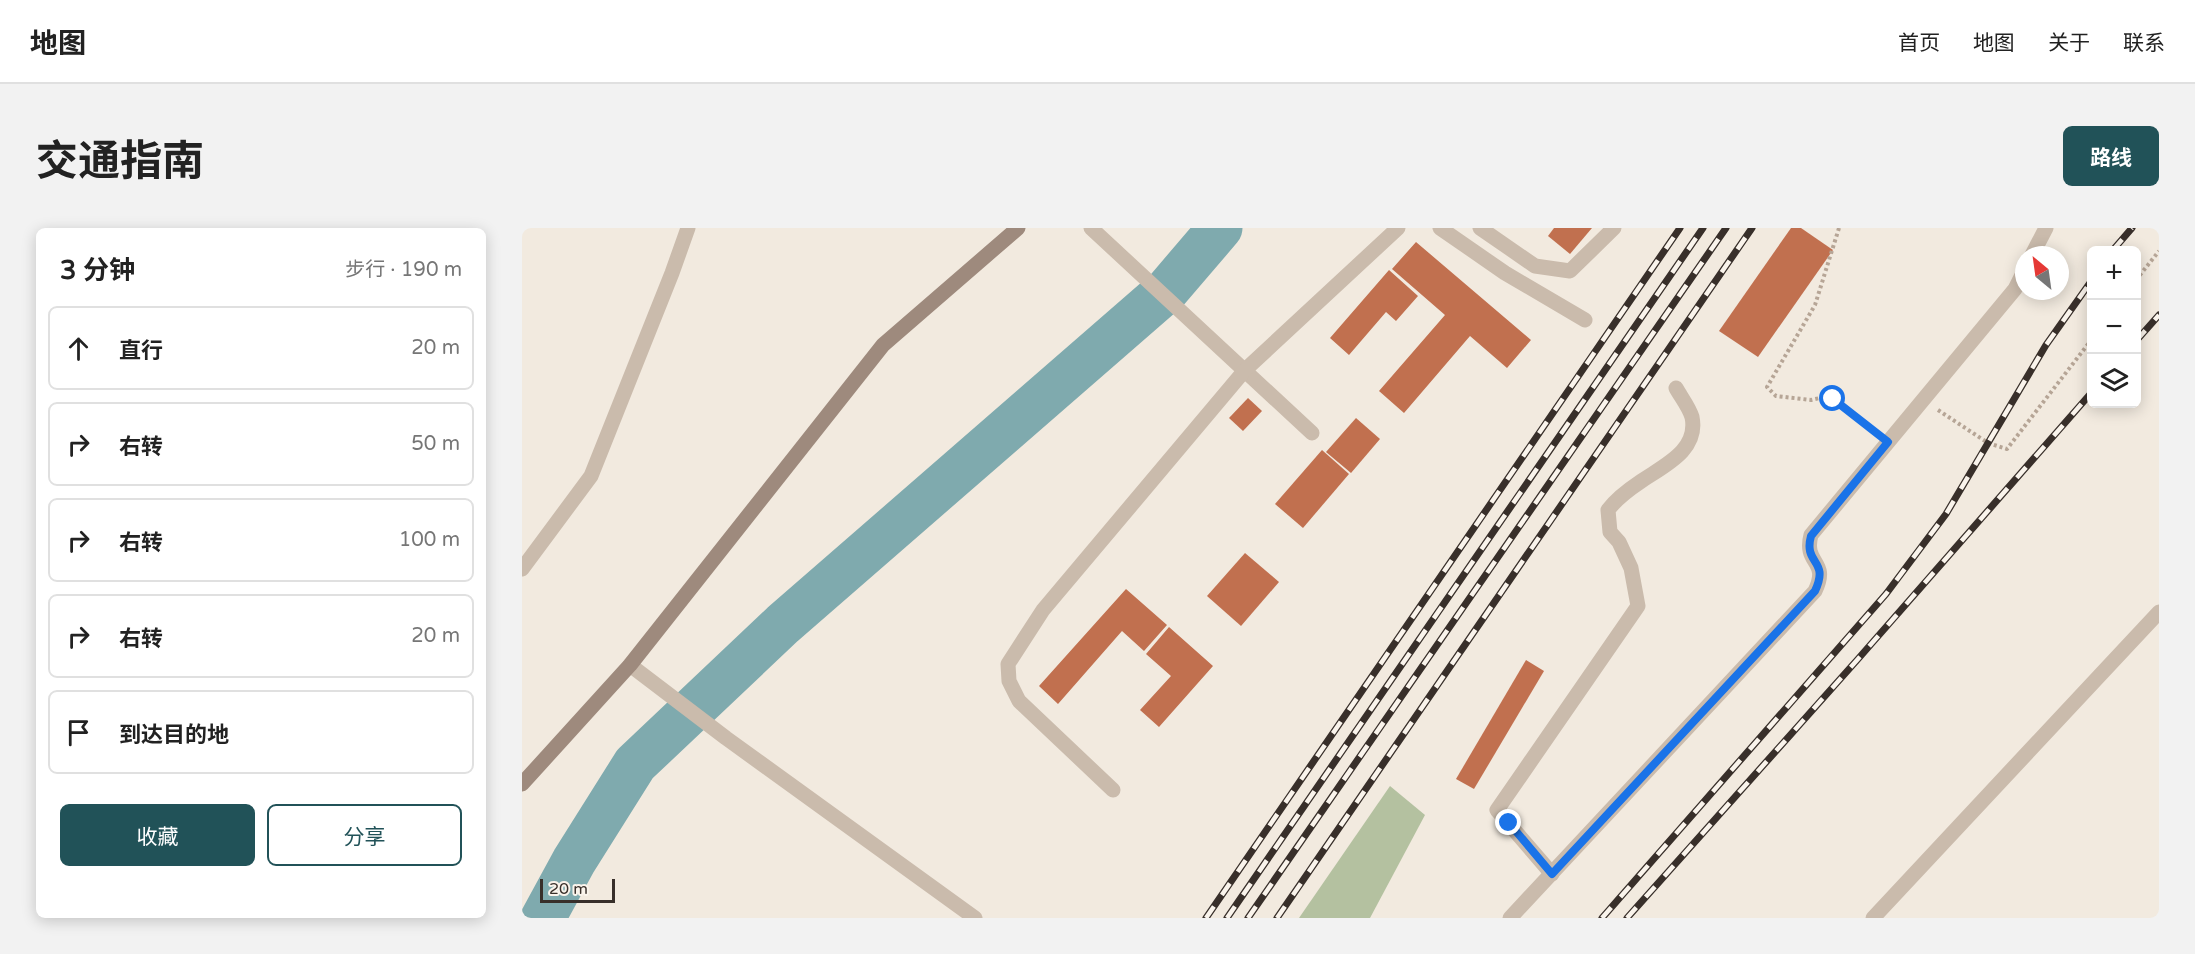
<!DOCTYPE html>
<html lang="zh">
<meta charset="utf-8">
<style>
:root{--surface:#fff;--page:#f2f2f2;--text:#222;--muted:#767676;--line:#e0e0e0;--accent:#215258}
body{margin:0;font-family:"Varela Round","Noto Sans SC",sans-serif;background:var(--page);color:var(--text)}
.controls{position:absolute;right:18px;top:18px;display:grid;overflow:hidden;border-radius:9px;box-shadow:0 3px 15px #0003}
.controls button{width:54px;height:54px;display:grid;place-items:center;padding:0;border:0;border-bottom:2px solid var(--line);background:var(--surface);color:var(--text);font:30px sans-serif}
.compass{position:absolute;left:1493px;top:18px;width:54px;height:54px;border-radius:50%;background:var(--surface);box-shadow:0 3px 15px #0003;rotate:331deg}
.scale{position:absolute;left:18px;bottom:15px;width:75px;box-sizing:border-box;padding-left:6px;border:3px solid #382f2a;border-top:0;font-size:16px;line-height:21px;white-space:nowrap;color:#382f2a;-webkit-text-stroke:4px #faf4ec;paint-order:stroke}
.stop{position:absolute;width:18px;height:18px;margin:-14px;border:4px solid #1a73e8;border-radius:50%;background:#fff}
.stop.end{background:#1a73e8;border-color:#fff;box-shadow:0 2px 6px #0008}
.list{margin:0;padding:0;list-style:none}
h2{display:flex;justify-content:space-between;align-items:center;height:78px;margin:0;padding:0 24px;font-size:26px}
h2 small{font-size:20px;font-weight:400;color:var(--muted)}
.list li{display:grid;grid-template-columns:39px 1fr auto;gap:18px;align-items:center;box-sizing:border-box;height:84px;margin:0 12px 12px;padding:0 12px;border:2px solid var(--line);border-radius:9px}
.list b{display:block;font-size:22px;white-space:nowrap}
.list em{font-size:20px;font-style:normal;color:var(--muted)}
.actions{display:flex;gap:12px;padding:18px 24px}
.actions a{flex:1;padding:14px 0;border:2px solid var(--accent);border-radius:9px;text-align:center;font-size:21px;color:var(--accent)}
.actions .main{background:var(--accent);color:#fff}
.icon{flex:none;width:33px;height:33px;fill:none;stroke:currentColor;stroke-width:2;stroke-linecap:round;stroke-linejoin:round}
.map{position:relative;flex:none;width:1637px;height:690px;overflow:hidden;border-radius:9px}
header{display:flex;align-items:center;gap:36px;box-sizing:border-box;height:84px;padding:0 30px;background:var(--surface);border-bottom:2px solid var(--line)}
header strong{font-size:28px}
nav{display:flex;gap:33px;margin-inline-start:auto;font-size:21px}
.intro{display:flex;align-items:center;justify-content:space-between;box-sizing:border-box;height:144px;padding:0 36px}
h1{margin:0;font-size:42px}
.button{padding:15px 27px;border-radius:9px;background:var(--accent);color:#fff;font-size:21px;font-weight:700}
main{display:flex;gap:36px;padding:0 36px}
aside{flex:1;background:var(--surface);border-radius:9px;box-shadow:0 3px 15px #0003}
.map>svg:first-child{display:block}
.green{fill:#b4c1a0}
.lines{fill:none;stroke-linecap:round;stroke-linejoin:round}
.river{stroke:#7faaae;stroke-width:45}
.building{fill:#c1704f}
.path{stroke:#b6a596;stroke-width:4;stroke-dasharray:3 3;stroke-linecap:butt}
.lane{stroke:#cabbac;stroke-width:15}
.street{stroke:#cabbac;stroke-width:15}
.secondary{stroke:#9e8a7d;stroke-width:15}
.rail-casing{stroke:#382f2a;stroke-width:7}
.rail{stroke:#faf4ec;stroke-width:4.5;stroke-dasharray:14;stroke-linecap:butt}
.route{stroke:#1a73e8;stroke-width:8}
</style>
<header>
<strong>地图</strong>
<nav><a>首页</a><a>地图</a><a>关于</a><a>联系</a></nav>
</header>
<div class="intro"><h1>交通指南</h1><a class="button">路线</a></div>
<main>
<aside>
<h2>3 分钟<small>步行 · 190 m</small></h2>
<ul class="list">
<li><svg class="icon" aria-label="ahead" viewBox="0 0 24 24"><path d="M12 20V5M6 11l6-6 6 6"/></svg><div><b>直行</b></div><em>20 m</em></li>
<li><svg class="icon" aria-label="right" viewBox="0 0 24 24"><path d="M7 20v-9h11M14 6l5 5-5 5"/></svg><div><b>右转</b></div><em>50 m</em></li>
<li><svg class="icon" aria-label="right" viewBox="0 0 24 24"><path d="M7 20v-9h11M14 6l5 5-5 5"/></svg><div><b>右转</b></div><em>100 m</em></li>
<li><svg class="icon" aria-label="right" viewBox="0 0 24 24"><path d="M7 20v-9h11M14 6l5 5-5 5"/></svg><div><b>右转</b></div><em>20 m</em></li>
<li><svg class="icon" aria-label="arrive" viewBox="0 0 24 24"><path d="M6 21V4h12l-3 4 3 4H6"/></svg><div><b>到达目的地</b></div></li>
</ul>
<div class="actions"><a class="main">收藏</a><a>分享</a></div>
</aside>
<div class="map">
<svg width="1637" height="690" viewBox="0 0 1637 690">
<rect width="100%" height="100%" fill="#f2eadf"/>
<polygon class="green" points="868,558 903,587 848,690 777,690"/>
<g class="lines">
<polyline class="river" points="21,690 52,633 113,536 261,396 645,62 698,0"/>
</g>
<g class="building">
<polygon points="1032,0 1070,0 1048,26 1026,8"/>
<polygon points="1269,0 1279,0 1311,22 1236,129 1197,103"/>
<polygon points="894,14 1009,112 985,140 948,108 882,185 857,163 923,87 870,41"/>
<polygon points="867,42 896,68 874,93 864,84 827,127 808,110"/>
<polygon points="726,170 740,183 721,203 707,190"/>
<polygon points="834,190 858,211 829,245 804,224"/>
<polygon points="800,222 827,246 781,300 753,276"/>
<polygon points="723,325 757,354 719,398 685,368"/>
<polygon points="604,361 645,397 622,423 600,403 536,476 517,458"/>
<polygon points="647,399 691,438 637,499 618,482 649,448 624,426"/>
<polygon points="1004,432 1022,443 952,561 934,551"/>
</g>
<g class="lines">
<g class="path">
<polyline points="1317,0 1293,77 1245,159 1254,168 1289,172 1307,168 1351,203"/>
<polyline points="1614,52 1637,23"/>
<polyline points="1416,182 1466,215 1485,221 1570,111"/>
</g>
<g class="lane">
<polyline points="569,0 790,205"/>
<polyline points="918,0 983,45 1063,92"/>
<polyline points="958,0 1013,38 1048,43 1092,0"/>
<polyline points="1510,27 1524,0"/>
<polyline points="591,562 497,473 487,453 486,436 521,382 723,142 876,0"/>
<path d="M1030,646L975,582L1116,378L1109,340L1097,314L1088,304L1086,282C1095,270 1106,262 1118,254C1141,238 1177,223 1170,189C1167,179 1159,169 1154,160"/>
<path d="M988,690L1293,363C1308,332 1281,337 1289,307L1493,61L1502,43"/>
<polyline points="1351,690 1637,384"/>
</g>
<g class="street">
<polyline points="0,341 69,248 150,45 166,0"/>
<polyline points="108,437 204,510 453,690"/>
</g>
<polyline class="secondary" points="0,556 108,437 361,117 496,0"/>
<g class="rail-casing">
<g id="rail">
<polyline points="1591,22 1610,0"/>
<polyline points="1614,113 1637,87"/>
<polyline points="684,690 1158,0"/>
<polyline points="705,690 1181,0"/>
<polyline points="726,690 1204,0"/>
<polyline points="755,690 1230,0"/>
<polyline points="1080,690 1364,366 1424,286 1524,117 1570,52"/>
<polyline points="1105,690 1336,431 1570,164"/>
</g>
</g>
<use href="#rail" class="rail"/>
</g>
<g class="lines">
<path class="route" d="M987,595L1030,646L1293,363C1308,331 1281,337 1289,308L1366,214L1311,171"/>
</g>
</svg>
<div class="controls">
<button>+</button>
<button>−</button>
<button><svg class="icon" aria-label="layers" viewBox="0 0 24 24"><path d="M12 4l9 5-9 5-9-5zM3 14l9 5 9-5"/></svg></button>
</div>
<svg class="compass" viewBox="-18 -18 36 36"><path d="M0-13l5 13h-10z" fill="#e53935"/><path d="M0 13l5-13h-10z" fill="#767676"/></svg>
<div class="scale">20 m</div>
<div class="stop" style="left:1311px;top:171px"></div>
<div class="stop end" style="left:987px;top:595px"></div>
</div>
</main>
